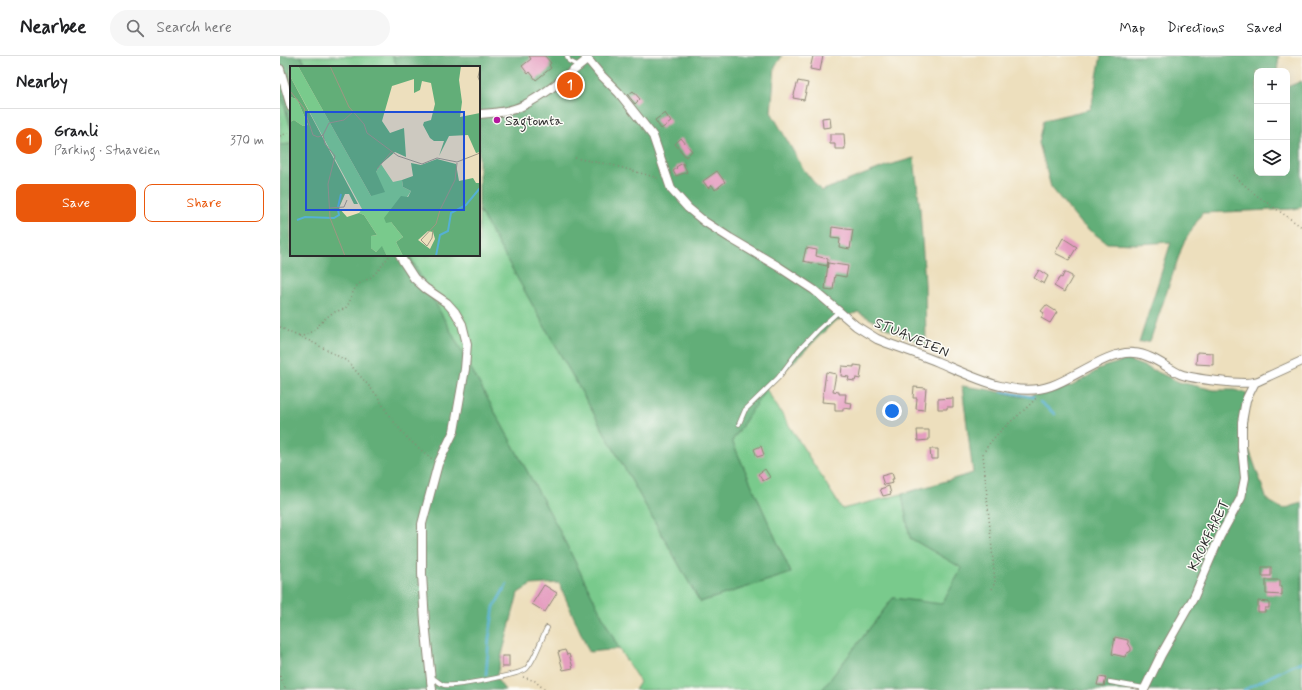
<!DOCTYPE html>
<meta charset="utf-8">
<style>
:root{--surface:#fff;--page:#f6f6f6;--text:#202124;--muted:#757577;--line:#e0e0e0;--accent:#ea580c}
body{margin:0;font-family:Mynerve,sans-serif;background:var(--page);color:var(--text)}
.controls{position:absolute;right:12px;top:12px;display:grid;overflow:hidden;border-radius:8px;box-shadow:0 4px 16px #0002}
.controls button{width:36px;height:36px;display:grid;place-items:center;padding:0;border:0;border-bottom:1px solid var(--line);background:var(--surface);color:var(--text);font:20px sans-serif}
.you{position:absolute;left:612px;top:355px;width:14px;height:14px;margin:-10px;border:3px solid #fff;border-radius:50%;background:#1a73e8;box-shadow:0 0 0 6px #1a73e833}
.badge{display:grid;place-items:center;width:26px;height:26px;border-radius:50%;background:var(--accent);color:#fff;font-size:13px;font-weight:700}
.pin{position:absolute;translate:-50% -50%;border:2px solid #fff;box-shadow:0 1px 4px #0006}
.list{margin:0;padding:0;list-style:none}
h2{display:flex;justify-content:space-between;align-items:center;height:52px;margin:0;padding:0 16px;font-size:17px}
h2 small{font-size:13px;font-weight:400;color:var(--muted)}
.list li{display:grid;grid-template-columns:26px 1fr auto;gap:12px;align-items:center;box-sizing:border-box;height:64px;padding:0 16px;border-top:1px solid var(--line)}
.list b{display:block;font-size:15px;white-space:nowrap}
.list p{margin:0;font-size:13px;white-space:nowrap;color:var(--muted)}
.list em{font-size:13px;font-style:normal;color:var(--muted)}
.actions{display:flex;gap:8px;padding:12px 16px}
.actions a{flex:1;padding:9px 0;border:1px solid var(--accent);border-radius:8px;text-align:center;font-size:14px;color:var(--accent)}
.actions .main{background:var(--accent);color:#fff}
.icon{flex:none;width:22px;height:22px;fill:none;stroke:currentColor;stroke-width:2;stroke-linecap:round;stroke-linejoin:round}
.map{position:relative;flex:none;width:1022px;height:634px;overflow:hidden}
header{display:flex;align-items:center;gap:24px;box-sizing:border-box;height:56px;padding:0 20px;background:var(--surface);border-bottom:1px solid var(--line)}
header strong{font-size:19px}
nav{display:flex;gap:22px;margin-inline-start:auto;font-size:14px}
.search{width:280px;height:36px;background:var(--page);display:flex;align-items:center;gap:10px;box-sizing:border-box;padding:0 14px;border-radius:22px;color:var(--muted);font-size:15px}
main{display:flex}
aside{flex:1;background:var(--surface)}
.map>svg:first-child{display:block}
.green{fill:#79ca8c;stroke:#527a5c}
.forest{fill:#62ae78;stroke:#466c52}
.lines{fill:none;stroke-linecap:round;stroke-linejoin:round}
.stream{stroke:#55b0d3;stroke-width:2.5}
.building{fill:#e59dc0}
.service-casing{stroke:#8c8574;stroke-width:5.5}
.minor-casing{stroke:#8c8574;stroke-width:10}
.path{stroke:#8c8574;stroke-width:1.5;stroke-dasharray:1 3;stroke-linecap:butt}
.service{stroke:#fff;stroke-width:4}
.minor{stroke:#fff;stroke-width:8}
.poi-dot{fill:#b5179e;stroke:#fdfcf7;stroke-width:1.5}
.labels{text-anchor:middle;stroke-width:3;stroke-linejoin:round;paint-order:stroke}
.poi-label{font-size:14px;fill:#2b2b2b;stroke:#fdfcf7;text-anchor:start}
.street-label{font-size:14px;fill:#2b2b2b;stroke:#fdfcf7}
.inset-river{fill:none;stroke:#55b0d3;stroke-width:2}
.inset-road{fill:none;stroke:#9f9783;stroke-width:1}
.view{fill:#1d4ed8;fill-opacity:0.15;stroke:#1d4ed8;stroke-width:2}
.inset-edge{fill:none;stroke:#2b2b2b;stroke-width:2}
</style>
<header>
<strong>Nearbee</strong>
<div class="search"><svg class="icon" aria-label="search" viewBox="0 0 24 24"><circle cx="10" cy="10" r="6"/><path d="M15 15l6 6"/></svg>Search here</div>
<nav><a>Map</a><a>Directions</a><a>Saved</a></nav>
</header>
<main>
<aside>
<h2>Nearby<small></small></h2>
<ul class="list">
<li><span class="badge">1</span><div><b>Granli</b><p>Parking · Stuaveien</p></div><em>370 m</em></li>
</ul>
<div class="actions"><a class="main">Save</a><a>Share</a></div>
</aside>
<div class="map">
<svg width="1022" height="634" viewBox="0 0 1022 634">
<rect width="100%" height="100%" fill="#fdfcf7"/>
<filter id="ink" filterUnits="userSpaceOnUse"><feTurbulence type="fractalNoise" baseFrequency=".025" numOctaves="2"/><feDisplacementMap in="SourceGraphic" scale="8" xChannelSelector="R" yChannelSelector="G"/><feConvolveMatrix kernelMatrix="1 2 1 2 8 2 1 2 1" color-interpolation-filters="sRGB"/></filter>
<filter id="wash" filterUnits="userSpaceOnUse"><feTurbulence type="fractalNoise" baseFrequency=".012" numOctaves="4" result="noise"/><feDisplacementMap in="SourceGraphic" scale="16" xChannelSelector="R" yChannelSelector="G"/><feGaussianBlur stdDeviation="0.9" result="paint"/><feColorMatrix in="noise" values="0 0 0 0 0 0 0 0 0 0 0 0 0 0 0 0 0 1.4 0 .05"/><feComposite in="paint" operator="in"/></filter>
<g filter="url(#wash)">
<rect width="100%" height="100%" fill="#eddfbd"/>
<g class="green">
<polygon points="21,0 112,0 118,11 27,11"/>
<polygon points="0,34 11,72 11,88 0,89"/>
<polygon points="199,154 420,546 511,517 452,385 486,333 562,453 622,438 630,482 682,512 662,549 613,542 542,634 355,634 360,626 339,593 276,468 129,199 199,199"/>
</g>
<g class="forest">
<polygon points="0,0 21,0 27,11 11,11 11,72 0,34"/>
<polygon points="112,0 502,0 495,11 491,56 524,114 541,135 606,110 634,102 640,153 645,228 646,289 608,273 578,256 554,266 486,333 452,385 511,517 420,546 199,154 199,11 118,11"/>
<polygon points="821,0 999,0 997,15 977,15 977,117 1007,117 1007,31 1022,25 1022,151 1014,153 922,157 903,188 870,285 859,287 891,186 856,188 827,187 800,167 771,131 759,87 764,64 811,53"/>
<polygon points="11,88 11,199 129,199 276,468 339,593 309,596 279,527 251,529 238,537 216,622 225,634 0,634 0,89"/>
<polygon points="847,304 871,313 899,326 934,334 954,334 967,337 965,382 987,444 1003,453 1022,447 1022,634 542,634 613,542 662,548 682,512 630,482 622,438 693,417 682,330 705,333 743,341 792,330 823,311"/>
</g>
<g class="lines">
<g class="stream">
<polyline points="722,335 753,341"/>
<polyline points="760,346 775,358"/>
<polyline points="206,619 209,582 214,551 227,528"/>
<polyline points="964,634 1011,610 1022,606"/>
</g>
</g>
<g id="blocks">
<g class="building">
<polygon points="249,0 265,0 271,7 269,9 271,12 256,24 250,16 248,18 242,10 251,3"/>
<polygon points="533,0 543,0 540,15 530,13"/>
<polygon points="518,25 528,27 524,44 513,42"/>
<polygon points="353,35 360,43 355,48 348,39"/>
<polygon points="385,57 391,66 381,73 375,64"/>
<polygon points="550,61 551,71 543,72 542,62"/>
<polygon points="550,78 564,78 565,93 555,93 555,88 550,88"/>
<polygon points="401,82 412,95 406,101 395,88"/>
<polygon points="403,107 407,116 396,120 393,115 397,112 396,111"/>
<polygon points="437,115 445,126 435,134 432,129 428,132 423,125"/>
<polygon points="552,171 573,174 570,193 559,191 560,183 551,182"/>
<polygon points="783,182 797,191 789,204 775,197"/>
<polygon points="526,192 537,194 536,200 548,203 547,210 523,205"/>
<polygon points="548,207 568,210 566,221 555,219 553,234 545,233"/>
<polygon points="759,214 768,220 764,228 754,222"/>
<polygon points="784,217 786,217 792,220 792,222 784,236 774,230 780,221 782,222"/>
<polygon points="766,249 777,256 770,267 761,262 764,257 761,255"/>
<polygon points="917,296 933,297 933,309 916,308"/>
<polygon points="574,309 582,310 580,323 576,322 575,325 568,324 569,321 561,320 562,310 574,311"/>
<polygon points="546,316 556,318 553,335 559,336 559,338 566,338 565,346 572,347 571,353 563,352 563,355 555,355 555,347 542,346"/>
<polygon points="634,331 646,332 644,354 636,353 637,342 633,342"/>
<polygon points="673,342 673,351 667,351 667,353 658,353 658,343"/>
<polygon points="637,374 649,374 649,384 638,385"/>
<polygon points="481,390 484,399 477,401 474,393"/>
<polygon points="650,393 658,393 658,403 651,403"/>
<polygon points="485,413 490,421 483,425 478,418"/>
<polygon points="612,417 614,423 612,423 613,427 604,429 601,420"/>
<polygon points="609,430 611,438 603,440 600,433"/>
<rect x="982" y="511" width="9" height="9"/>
<polygon points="986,524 1000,524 1000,531 1002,531 1002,539 986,538"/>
<polygon points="264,529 277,537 265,556 252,548"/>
<polygon points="978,545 989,546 989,552 985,552 985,556 978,556"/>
<polygon points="835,581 848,584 848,587 851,592 851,595 846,598 845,601 832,598"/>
<polygon points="285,594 287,599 289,598 293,612 283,614 278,596"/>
<rect x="222" y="600" width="7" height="11"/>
<polygon points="819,621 826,622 824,630 817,629"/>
</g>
</g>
</g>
<g filter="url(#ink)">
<use href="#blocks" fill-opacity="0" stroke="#8c8574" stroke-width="1"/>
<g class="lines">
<g class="service-casing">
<g id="service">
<polyline points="287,0 289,5 299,10"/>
<polyline points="459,368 465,354 498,322 519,294 538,274 559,255"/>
<path d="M151,621C155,623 160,628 164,629C174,631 239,619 246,613C255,604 261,583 267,572"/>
<polyline points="830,626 864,632"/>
</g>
</g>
<g class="minor-casing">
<g id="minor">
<path d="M305,0L320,18L339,37L373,80L391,133L408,152L425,166L450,182L499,211L534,234L576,270L597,283L607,287C624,293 641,299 658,306C691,320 735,343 771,330C795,322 829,294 854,297C870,298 886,311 900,318C913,323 962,329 975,326C980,325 984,322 989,320C1000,315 1011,310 1022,305"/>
<polyline points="0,13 11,51"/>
<path d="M199,58C214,57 231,56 244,49C267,38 287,19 307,4"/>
<polyline points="120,199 123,205 134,222 145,232 167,247 175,256 182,268 187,288 185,313 174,375 158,408 142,468 142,518 145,566 152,634"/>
<polyline points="864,634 881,599 914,541 940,480 961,442 965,422 962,391 962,366 966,344 975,326"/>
</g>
</g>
<g class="path">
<polyline points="0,80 11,76"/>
<polyline points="295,102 332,109 378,122"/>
<polyline points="953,119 976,139 1022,171"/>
<polyline points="0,271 11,277 32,286 67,305 96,338 110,361 128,383 152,403"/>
<path d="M19,281C36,277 38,267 51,258C56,254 64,255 67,250C72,243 72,233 79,228C82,225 88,224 92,220C100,214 104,206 110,199"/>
<path d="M712,533L715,526L703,398C715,374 740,361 757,341"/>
<polyline points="0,620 6,634"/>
<polyline points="243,621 255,625 265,634"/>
</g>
<use href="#service" class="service"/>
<use href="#minor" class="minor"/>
</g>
</g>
<circle class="poi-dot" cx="217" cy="64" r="4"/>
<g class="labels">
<g class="poi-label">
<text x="225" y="69">Sagtomta</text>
</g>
<g class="street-label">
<text transform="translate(632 281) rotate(23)" y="5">STUAVEIEN</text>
<text transform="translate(928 479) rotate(-64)" y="5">KROKFARET</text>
</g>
</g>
<g transform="translate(10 10)">
<rect width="190" height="190" fill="#eddfbd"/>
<path d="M0,0H8L81,130L86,106L91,98L103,116L112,114L113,121L121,125L101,156L113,171L106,176L113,190H97L92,181L86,186L81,182V170L87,169L74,149L69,147L72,143L0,10ZM0,31L7,33L18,59L13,60L4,54L0,56Z" fill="#79ca8c"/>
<path d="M8,0H171L169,14L172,36L170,51L190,47V86L186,87L178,69L159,70L149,90L154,75H144L140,72L133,59L134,56L141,54L145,38L141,17L132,15L130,24L124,27V13L102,20L92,55L100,67L114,62L116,91L105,86L91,98L86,106L95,126L81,130ZM0,10L68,138H64L59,128H55L49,142L57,151L69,147L74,149L87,169L81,170V182L86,186L92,180L97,190H0V56L4,54L13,60L18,59L7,33L0,31ZM147,93L166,98L169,115L183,112L186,117H190V190H113L106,176L113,171L101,156L96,157L94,152L111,130L118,131L121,125L113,121L112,114L123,110L121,97L131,99ZM138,165L143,166L145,173L140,183L128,174Z" fill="#62ae78" fill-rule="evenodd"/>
<path class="inset-river" d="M48,141L51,128M7,154L15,151L44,152L49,149L48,144M146,190L150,169L158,165L161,147L176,139L190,122"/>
<path class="inset-road" d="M40,0L59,41L74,58L77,67L108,90L132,98L147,92L167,96L190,87M190,2L188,11L190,16M0,25L14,42L23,69L28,71L33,69M87,103L102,85M40,142L54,141L57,134M143,164L142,172L137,180L131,174L146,158L150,144L165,114L167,97M55,190L40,152L38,118L45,90L35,78L33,69L39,57L54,54L63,46"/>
<path class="view" d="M16,46H174V144H16Z"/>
<rect width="190" height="190" class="inset-edge"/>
</g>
</svg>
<div class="controls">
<button>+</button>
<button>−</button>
<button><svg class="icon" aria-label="layers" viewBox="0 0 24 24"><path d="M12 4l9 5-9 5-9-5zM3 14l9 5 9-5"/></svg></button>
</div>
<div class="you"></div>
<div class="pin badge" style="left:290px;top:29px">1</div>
</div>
</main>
